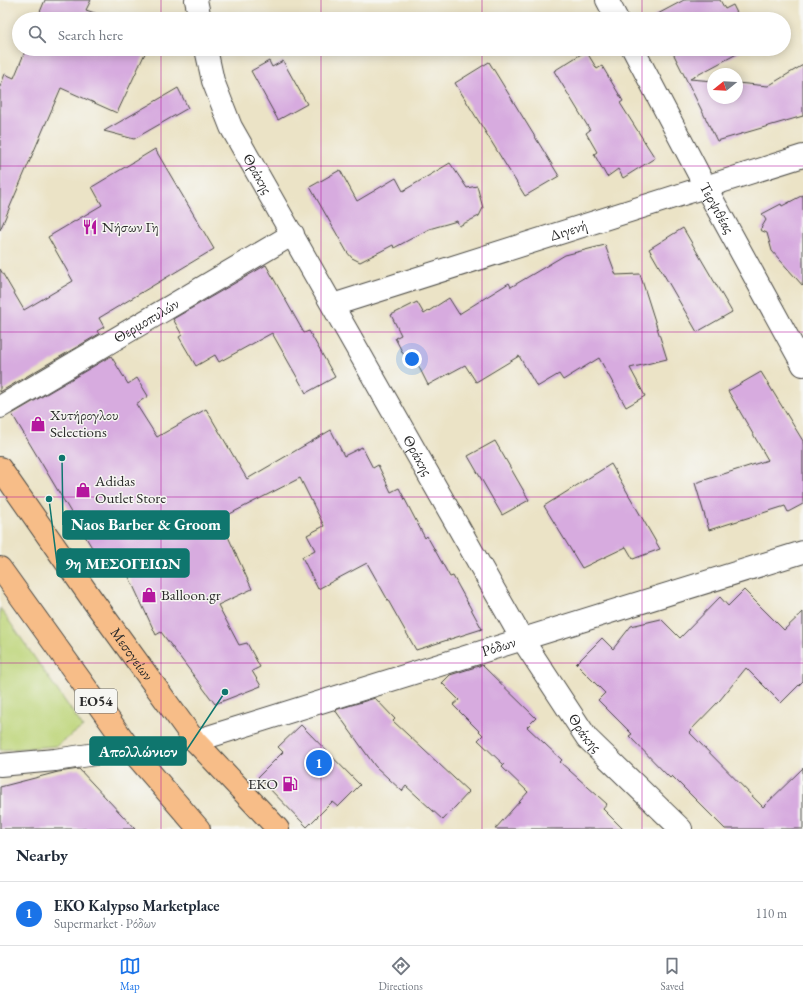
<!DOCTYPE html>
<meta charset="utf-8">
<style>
:root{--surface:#fff;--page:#f6f6f7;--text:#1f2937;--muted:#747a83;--line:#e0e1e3;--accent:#1a73e8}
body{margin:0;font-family:"EB Garamond",serif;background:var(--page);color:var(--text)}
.compass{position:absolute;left:707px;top:68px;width:36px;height:36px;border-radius:50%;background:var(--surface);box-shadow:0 2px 10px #0003;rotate:252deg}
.you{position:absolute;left:412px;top:359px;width:14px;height:14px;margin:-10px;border:3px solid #fff;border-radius:50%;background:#1a73e8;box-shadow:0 0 0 6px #1a73e833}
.badge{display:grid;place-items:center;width:26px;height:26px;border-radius:50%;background:var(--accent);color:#fff;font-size:13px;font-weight:700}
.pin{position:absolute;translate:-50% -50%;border:2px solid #fff;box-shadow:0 1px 4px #0006}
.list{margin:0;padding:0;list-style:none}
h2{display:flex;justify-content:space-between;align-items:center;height:52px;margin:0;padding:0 16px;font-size:17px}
h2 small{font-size:13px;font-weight:400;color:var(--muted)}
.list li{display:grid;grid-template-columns:26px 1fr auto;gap:12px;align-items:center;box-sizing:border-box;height:64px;padding:0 16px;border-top:1px solid var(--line)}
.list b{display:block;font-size:15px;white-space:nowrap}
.list p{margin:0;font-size:13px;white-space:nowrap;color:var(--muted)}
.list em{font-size:13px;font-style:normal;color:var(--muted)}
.icon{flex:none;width:22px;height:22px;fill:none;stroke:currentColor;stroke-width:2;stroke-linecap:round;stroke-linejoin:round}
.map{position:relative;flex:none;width:803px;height:829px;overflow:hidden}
.search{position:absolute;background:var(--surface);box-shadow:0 2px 10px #0003;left:12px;right:12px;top:12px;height:44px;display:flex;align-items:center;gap:10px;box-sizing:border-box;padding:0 14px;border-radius:22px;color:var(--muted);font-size:15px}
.sheet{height:116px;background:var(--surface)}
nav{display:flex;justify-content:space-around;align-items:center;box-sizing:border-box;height:56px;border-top:1px solid var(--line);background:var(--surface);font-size:11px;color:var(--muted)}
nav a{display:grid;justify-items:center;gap:2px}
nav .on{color:var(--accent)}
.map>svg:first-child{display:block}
.green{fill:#bed57a;stroke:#748052}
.building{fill:#d7abdf}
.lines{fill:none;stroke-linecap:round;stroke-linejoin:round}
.minor-casing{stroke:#484742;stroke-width:24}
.primary-casing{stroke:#484742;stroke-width:24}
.minor{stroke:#fff;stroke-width:22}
.primary{stroke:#f7bd88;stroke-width:22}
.grid{fill:none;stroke:#b5179e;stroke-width:1;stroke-opacity:0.55}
.labels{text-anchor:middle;stroke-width:3;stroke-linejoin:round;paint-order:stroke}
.shield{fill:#f6f6f2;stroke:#686867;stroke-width:1}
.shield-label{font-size:14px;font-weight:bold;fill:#2b2b2b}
.street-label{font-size:15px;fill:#2b2b2b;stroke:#f6f6f2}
.poi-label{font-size:15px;fill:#2b2b2b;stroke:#f6f6f2;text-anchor:start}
.leader{fill:none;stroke:#0f766e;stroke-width:1.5}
.callout-dot{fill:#0f766e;stroke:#f6f6f2;stroke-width:1.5}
.callout{fill:#0f766e;stroke:#0f766e;stroke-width:1.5}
.callout-label{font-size:16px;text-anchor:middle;font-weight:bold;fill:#fff}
</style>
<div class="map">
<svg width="803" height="829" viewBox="0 0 803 829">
<rect width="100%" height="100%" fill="#f6f6f2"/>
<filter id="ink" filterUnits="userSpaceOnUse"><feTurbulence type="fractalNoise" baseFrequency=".025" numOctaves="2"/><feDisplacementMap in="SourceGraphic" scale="8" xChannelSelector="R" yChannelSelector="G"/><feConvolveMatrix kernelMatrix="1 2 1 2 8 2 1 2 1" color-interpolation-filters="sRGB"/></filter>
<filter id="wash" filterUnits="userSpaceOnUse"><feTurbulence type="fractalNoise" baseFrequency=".012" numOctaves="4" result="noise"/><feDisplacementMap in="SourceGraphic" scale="16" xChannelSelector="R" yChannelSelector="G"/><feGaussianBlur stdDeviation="0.9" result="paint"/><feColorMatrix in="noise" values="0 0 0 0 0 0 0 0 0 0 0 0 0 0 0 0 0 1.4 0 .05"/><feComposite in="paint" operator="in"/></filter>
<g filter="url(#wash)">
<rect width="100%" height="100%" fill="#ebe3c6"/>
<polygon class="green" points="0,608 83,727 56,746 0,750"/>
<g id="blocks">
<g class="building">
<polygon points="45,0 91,0 86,10 112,19 37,19"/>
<polygon points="684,0 720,0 725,9 733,5 740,19 655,19 654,16"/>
<polygon points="26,49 147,49 117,113 61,88 0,230 0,87 5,74 14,78"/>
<polygon points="671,49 746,49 690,79 713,81 713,98 737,98 737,83 768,86 803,65 803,116 717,141"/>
<polygon points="586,51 597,69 602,66 623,101 620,103 655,158 623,178 618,169 607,177 594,154 597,152 586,133 590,130 554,71"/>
<polygon points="269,61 272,67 283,61 307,104 278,120 251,71"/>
<polygon points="489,62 559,176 525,196 455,83"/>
<polygon points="178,88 188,108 134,139 104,131"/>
<polygon points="155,149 214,249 99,318 104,327 97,331 99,334 0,392 0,269 24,310 73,281 48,237 102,205 92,187"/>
<polygon points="450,163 467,188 477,186 483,208 479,216 459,226 457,221 429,229 394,248 393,245 360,262 352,258 347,252 310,187 340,170 357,201 396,178 403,191"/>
<polygon points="803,195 803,286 772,251 767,233 760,230 766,220 762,214 781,204 782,206"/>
<polygon points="683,228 732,312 697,332 649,249"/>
<polygon points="605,245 616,275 640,274 667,359 630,368 645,396 626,407 599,358 563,380 559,374 537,387 519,356 476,382 465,365 428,385 415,359 408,363 395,338 401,335 391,315 417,302 424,314 449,298 459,314 509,283 511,287 565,255"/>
<polygon points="266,265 304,333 309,331 335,377 306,393 272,333 219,362 215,355 196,366 179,337 182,335 173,319"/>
<polygon points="111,356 128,384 137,378 148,396 136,404 157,437 206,409 247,479 331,430 344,456 362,447 373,468 378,465 391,492 399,488 425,538 427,536 450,577 453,576 482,629 416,650 367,563 318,589 302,557 315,550 307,535 324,526 300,478 220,519 252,589 218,605 239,645 247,643 260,667 252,671 261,686 215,704 161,632 156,635 117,551 100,561 12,414"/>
<polygon points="761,372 803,441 803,504 788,512 785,506 709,530 695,483 768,460 728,391"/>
<polygon points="495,441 529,500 502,515 468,456"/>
<polygon points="611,464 660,549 633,559 626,547 582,568 544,506"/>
<polygon points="744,590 784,630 803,612 803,681 781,703 746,668 720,700 689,732 763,807 803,768 803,829 725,829 672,776 670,778 629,736 632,734 598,700 605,693 576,664 602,638 613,649 631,626 661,619 680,638 720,597 728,606"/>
<polygon points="482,665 536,718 527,727 562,760 560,762 607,804 603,809 623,829 495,829 528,792 502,767 504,765 478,740 483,735 453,705 459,700 442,683 450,675"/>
<polygon points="375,698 395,719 393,721 469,792 443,820 406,786 402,791 375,766 335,710"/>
<polygon points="301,725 360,785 338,807 332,802 307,827 258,777 283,752 278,747"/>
<polygon points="79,769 135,829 0,829 0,787 58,772"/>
</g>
</g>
</g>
<g filter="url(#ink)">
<use href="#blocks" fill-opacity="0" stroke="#484742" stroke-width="1"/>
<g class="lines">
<g class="minor-casing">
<g id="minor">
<polyline points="196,0 200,19"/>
<polyline points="607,0 617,19"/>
<path id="s1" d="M206,49L213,81L231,127L522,639L587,738L681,829"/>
<path id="s2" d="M633,49L706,188L803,365"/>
<path id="s3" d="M333,305L803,156"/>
<path id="s4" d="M0,407L293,234"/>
<path id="s5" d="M195,741L803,552"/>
<polyline points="0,765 55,760 130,749"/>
</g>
</g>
<g class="primary-casing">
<g id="primary">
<path id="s6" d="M0,468L91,598L195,741L278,829"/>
<polyline points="0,568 130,749 199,829"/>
</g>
</g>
<use href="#minor" class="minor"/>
<use href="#primary" class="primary"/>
</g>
</g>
<path class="grid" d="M161,0V19M321,0V19M482,0V19M642,0V19M161,49V829M321,49V829M482,49V829M642,49V829M0,166H803M0,332H803M0,497H803M0,663H803"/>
<defs>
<g id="restaurant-bare" transform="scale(1.2)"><path d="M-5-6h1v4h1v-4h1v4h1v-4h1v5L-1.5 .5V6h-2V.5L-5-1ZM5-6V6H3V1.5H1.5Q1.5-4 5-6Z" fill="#b5179e" stroke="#f6f6f2" stroke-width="2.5" paint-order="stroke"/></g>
<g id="shop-bare" transform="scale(1.2)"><path d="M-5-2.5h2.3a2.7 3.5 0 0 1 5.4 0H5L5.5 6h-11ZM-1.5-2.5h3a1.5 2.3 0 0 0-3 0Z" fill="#b5179e" stroke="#f6f6f2" stroke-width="2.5" paint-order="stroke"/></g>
<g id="fuel-bare" transform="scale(1.2)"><path d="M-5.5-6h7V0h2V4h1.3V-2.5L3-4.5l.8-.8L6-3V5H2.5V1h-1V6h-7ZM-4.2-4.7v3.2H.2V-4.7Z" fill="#b5179e" stroke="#f6f6f2" stroke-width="2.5" paint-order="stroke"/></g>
</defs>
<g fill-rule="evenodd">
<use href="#restaurant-bare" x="90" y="227"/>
<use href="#shop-bare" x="38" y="424"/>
<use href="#shop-bare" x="83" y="490"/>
<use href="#shop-bare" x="149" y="595"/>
<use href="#fuel-bare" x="290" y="784"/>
</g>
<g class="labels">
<rect class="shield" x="75" y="689" width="42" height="24" rx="3"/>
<g class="shield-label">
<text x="96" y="706">ΕΟ54</text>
</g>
<g class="street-label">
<text dy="5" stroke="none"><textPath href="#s1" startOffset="136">Θράκης</textPath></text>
<text dy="5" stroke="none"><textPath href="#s2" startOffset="180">Τερψιθέας</textPath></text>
<text dy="5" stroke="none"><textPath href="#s3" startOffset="247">Διγενή</textPath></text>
<text dy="5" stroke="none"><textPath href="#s4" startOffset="170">Θερμοπυλών</textPath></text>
<text dy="5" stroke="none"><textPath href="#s1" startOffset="460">Θράκης</textPath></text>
<text dy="5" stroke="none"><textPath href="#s5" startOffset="318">Ρόδων</textPath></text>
<text dy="5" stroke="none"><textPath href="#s6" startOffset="228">Μεσογείων</textPath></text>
<text dy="5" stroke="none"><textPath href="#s1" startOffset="784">Θράκης</textPath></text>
</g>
<g class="poi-label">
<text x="102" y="232">Νήσων Γη</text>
<text x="50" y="420">Χυτήρογλου<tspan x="50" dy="17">Selections</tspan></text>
<text x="95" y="486">Adidas<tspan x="95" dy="17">Outlet Store</tspan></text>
<text x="161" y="600">Balloon.gr</text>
<text x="278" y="789" text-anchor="end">EKO</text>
</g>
</g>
<path class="leader" d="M62 458L63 525M49 499L57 563M225 692L186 751"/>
<g class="callout-dot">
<circle cx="62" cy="458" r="4"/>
<circle cx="49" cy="499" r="4"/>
<circle cx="225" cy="692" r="4"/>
</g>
<g class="callout">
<rect x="63" y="511" width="166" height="28" rx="4"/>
<rect x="57" y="549" width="132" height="28" rx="4"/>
<rect x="90" y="737" width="96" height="28" rx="4"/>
</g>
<g class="callout-label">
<text x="146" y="530">Naos Barber &amp; Groom</text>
<text x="123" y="569">9η ΜΕΣΟΓΕΙΩΝ</text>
<text x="138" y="757">Απολλώνιον</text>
</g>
</svg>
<svg class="compass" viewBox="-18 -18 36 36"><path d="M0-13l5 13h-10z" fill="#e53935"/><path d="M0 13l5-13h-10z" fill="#747a83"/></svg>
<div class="you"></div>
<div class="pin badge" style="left:319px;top:763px">1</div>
<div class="search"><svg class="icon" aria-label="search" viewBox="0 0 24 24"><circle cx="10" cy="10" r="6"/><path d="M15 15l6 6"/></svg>Search here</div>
</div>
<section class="sheet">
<h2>Nearby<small></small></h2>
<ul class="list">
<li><span class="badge">1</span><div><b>EKO Kalypso Marketplace</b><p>Supermarket · Ρόδων</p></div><em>110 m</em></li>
</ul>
</section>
<nav>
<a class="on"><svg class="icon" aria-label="map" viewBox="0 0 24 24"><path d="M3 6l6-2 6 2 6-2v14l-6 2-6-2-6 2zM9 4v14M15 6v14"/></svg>Map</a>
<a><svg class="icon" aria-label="directions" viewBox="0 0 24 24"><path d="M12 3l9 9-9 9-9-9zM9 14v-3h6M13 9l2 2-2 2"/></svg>Directions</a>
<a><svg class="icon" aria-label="saved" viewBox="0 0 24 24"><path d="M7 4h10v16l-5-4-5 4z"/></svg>Saved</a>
</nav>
